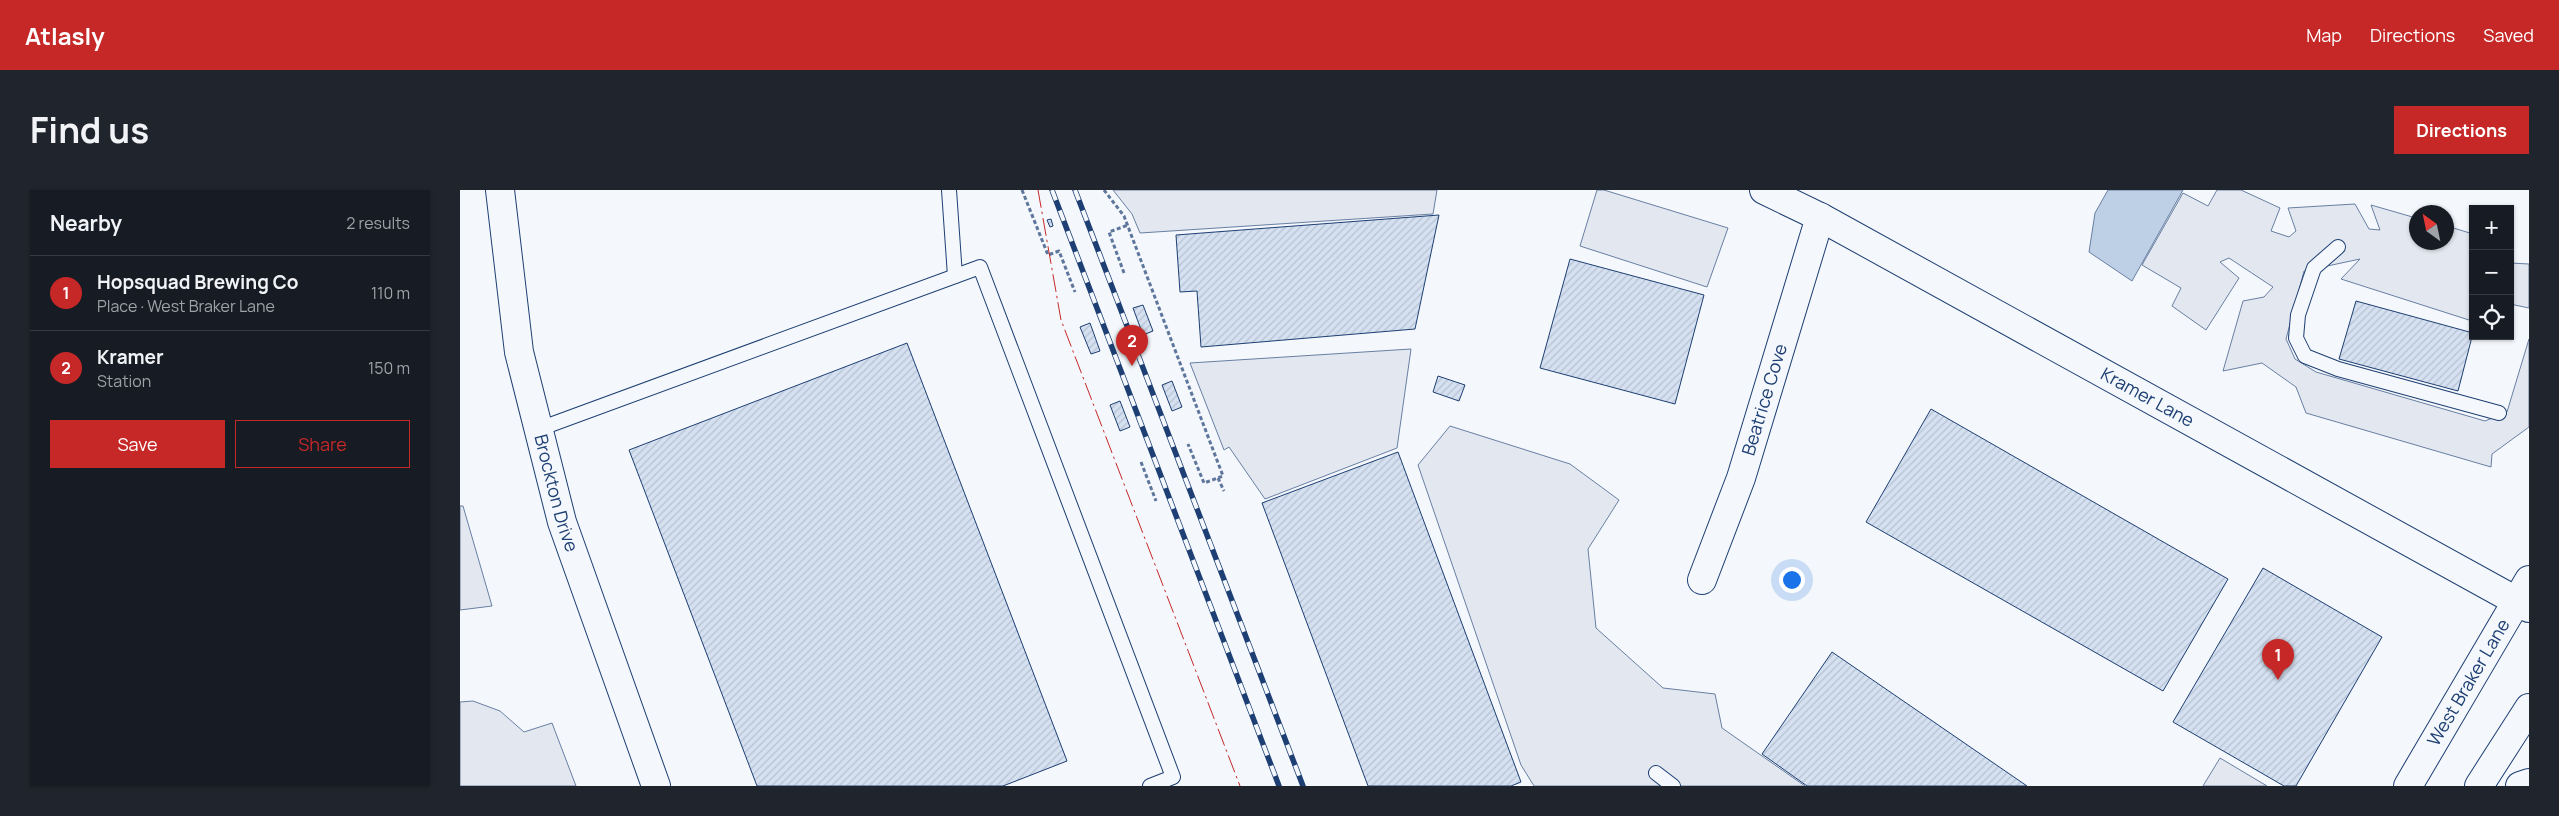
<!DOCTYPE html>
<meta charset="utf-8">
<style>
:root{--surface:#171b24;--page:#20242c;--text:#f1f3f6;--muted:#9ea1a6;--line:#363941;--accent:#c62828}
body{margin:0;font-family:Manrope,sans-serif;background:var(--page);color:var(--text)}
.controls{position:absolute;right:15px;top:15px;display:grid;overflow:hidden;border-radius:0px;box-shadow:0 1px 4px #0004}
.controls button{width:45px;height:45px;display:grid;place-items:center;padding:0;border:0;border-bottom:1px solid var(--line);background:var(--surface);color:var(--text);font:25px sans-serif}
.compass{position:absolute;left:1949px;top:15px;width:45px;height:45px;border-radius:50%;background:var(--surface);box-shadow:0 1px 4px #0004;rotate:327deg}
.you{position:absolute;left:1331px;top:389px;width:18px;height:18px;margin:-12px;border:4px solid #fff;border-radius:50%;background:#1a73e8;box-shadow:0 0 0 8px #1a73e833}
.badge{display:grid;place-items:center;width:32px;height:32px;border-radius:50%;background:var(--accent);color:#fff;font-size:16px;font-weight:700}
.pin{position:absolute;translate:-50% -41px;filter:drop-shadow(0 1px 2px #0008)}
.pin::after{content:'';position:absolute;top:26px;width:18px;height:15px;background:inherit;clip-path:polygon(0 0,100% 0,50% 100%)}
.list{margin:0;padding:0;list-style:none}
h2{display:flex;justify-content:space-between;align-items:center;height:65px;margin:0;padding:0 20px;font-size:21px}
h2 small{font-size:16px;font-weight:400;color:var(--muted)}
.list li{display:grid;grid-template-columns:32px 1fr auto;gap:15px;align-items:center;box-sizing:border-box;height:75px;padding:0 20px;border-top:1px solid var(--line)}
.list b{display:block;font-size:19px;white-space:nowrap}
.list p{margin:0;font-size:16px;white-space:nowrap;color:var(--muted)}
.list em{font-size:16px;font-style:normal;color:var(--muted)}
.actions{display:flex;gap:10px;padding:15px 20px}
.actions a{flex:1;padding:11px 0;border:1px solid var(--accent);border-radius:0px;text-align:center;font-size:18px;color:var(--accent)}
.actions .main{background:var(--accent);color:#fff}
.icon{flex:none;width:28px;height:28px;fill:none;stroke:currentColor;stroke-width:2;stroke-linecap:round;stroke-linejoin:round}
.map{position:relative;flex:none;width:2069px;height:596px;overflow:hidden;border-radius:0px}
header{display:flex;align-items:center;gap:30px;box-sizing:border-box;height:70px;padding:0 25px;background:var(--accent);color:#fff}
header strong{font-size:24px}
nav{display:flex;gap:28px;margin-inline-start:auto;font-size:18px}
.intro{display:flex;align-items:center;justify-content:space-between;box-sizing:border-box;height:120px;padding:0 30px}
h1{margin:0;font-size:35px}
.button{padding:12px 22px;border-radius:0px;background:var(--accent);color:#fff;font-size:18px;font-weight:700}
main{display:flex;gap:30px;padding:0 30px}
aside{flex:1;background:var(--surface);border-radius:0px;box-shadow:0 1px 4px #0004}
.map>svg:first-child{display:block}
.parking{fill:#e3e8f0;stroke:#687fa3}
.water{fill:#bed0e5;stroke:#687fa3}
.building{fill:url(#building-hatch);stroke:#1d3f73}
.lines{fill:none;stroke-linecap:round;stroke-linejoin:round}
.lane-casing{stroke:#1d3f73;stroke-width:16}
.street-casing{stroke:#1d3f73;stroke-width:30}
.secondary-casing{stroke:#1d3f73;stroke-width:30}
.path{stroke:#5e769c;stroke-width:3;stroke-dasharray:4 2.5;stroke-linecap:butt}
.lane{stroke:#f4f7fb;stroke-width:14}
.street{stroke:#f4f7fb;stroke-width:28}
.secondary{stroke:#f4f7fb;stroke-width:28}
.rail-casing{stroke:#1d3f73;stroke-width:5.5}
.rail{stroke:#f4f7fb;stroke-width:4;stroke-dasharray:11;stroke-linecap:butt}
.power{stroke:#c62828;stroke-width:1;stroke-dasharray:18 4 2.5 4;stroke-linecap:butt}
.labels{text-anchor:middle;stroke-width:4;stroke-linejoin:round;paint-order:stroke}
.street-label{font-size:18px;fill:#1d3f73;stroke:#f4f7fb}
</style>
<header>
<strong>Atlasly</strong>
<nav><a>Map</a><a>Directions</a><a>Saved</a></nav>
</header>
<div class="intro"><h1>Find us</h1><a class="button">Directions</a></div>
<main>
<aside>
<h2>Nearby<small>2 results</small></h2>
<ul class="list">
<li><span class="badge">1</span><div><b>Hopsquad Brewing Co</b><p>Place · West Braker Lane</p></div><em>110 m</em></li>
<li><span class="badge">2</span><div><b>Kramer</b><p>Station</p></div><em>150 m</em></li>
</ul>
<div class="actions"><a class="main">Save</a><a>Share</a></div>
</aside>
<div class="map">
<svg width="2069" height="596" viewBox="0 0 2069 596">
<defs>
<pattern id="building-hatch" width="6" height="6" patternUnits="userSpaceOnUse" patternTransform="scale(1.25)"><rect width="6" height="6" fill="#d5e0f0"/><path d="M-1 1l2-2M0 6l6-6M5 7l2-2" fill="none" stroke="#b6c1d1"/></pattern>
</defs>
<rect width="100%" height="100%" fill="#f4f7fb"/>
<g class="parking">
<polygon points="653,0 977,0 973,24 680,43 672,24"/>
<polygon points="1137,0 1144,0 1268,38 1247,97 1120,56"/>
<polygon points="1757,0 1781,0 1820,18 1811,41 1829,47 1836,41 1828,18 1895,14 1909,39 1920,40 1911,15 1956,28 1956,52 1986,52 1987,36 2013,44 2013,127 2009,130 1881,89 1900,69 1844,81 1826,149 1835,169 1856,182 2025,231 2047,222 2069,149 2069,237 2032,264 2031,277 1846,223 1836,197 1802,173 1763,181 1783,111 1804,107 1813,97 1769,68 1760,72 1779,88 1746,140 1712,116 1721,98 1682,75 1723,3 1748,16"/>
<polygon points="2050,73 2069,74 2069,118 2050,114"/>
<polygon points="951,159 937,258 805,309 769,257 764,260 730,173"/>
<polygon points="990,236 1110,274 1159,310 1128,359 1136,438 1203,498 1255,504 1262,538 1345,596 1074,596 1061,575 958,275"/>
<polygon points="0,316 3,316 32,416 0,420"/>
<polygon points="13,511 40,521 64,542 92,533 116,596 0,596 0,512"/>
<polygon points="1760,568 1807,596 1743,596"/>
</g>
<polygon class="water" points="1648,0 1723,0 1672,91 1629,62 1635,23"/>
<g class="building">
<polygon points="979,25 955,139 741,157 737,101 720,102 716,45"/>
<polygon points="591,29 593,36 590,37 587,30"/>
<polygon points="1110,69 1244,105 1215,214 1080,178"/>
<polygon points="1896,111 2013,143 1998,201 1879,169"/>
<polygon points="683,115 693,141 683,145 673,118"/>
<polygon points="630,133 640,161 631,164 620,137"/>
<polygon points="447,153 607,571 543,596 297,596 169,260"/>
<polygon points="978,186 1005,195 999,211 973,202"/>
<polygon points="712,191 722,217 712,221 702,195"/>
<polygon points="660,211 670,237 660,241 650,215"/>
<polygon points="1471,219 1768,389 1703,501 1406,332"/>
<polygon points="938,262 1061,592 1051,596 908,596 802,313"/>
<polygon points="1803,378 1922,447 1836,596 1824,596 1713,532"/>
<polygon points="1372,462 1567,596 1347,596 1302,564"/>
</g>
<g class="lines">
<g class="lane-casing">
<g id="lane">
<polyline points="489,0 495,86"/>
<polyline points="1878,57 1854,78 1838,125 1836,148 1845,166 1878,179 2039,223"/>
<polyline points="79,239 520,77 713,587 690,596"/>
<polyline points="1196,583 1213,596"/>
</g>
</g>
<g class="street-casing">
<g id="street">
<path id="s1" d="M40,0L59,162L102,332L196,596"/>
<path id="s2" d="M1242,390L1281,288L1360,27"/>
</g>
</g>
<g class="secondary-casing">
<g id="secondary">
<path id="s3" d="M1304,0L1360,27L2069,418"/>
<path id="s4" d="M1948,596L2069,390"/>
<polyline points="2019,596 2069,518"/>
<polyline points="2060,596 2069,593"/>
</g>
</g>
<g class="path">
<polyline points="562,0 588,65 599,61 615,102"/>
<polyline points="644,0 664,26 763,286 744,293 728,254"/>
<polyline points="664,83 649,42 668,35"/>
<polyline points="681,272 696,311"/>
<polyline points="758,288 764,301"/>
</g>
<use href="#lane" class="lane"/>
<use href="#street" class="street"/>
<use href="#secondary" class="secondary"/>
<g class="rail-casing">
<g id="rail">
<polyline points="592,0 819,596"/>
<polyline points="615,0 843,596"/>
</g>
</g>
<use href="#rail" class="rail"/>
<polyline class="power" points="578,0 601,130 780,596"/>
</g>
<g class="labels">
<g class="street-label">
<text dy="6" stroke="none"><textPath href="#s3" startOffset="436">Kramer Lane</textPath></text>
<text dy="6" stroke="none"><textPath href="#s2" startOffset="191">Beatrice Cove</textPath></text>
<text dy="6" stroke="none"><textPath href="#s1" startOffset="309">Brockton Drive</textPath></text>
<text dy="6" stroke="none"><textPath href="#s4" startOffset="120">West Braker Lane</textPath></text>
</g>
</g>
</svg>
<div class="controls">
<button>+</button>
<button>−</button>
<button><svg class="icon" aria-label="locate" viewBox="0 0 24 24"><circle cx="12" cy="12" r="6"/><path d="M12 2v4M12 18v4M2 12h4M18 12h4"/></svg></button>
</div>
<svg class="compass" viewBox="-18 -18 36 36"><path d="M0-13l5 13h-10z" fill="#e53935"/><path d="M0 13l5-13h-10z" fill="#9ea1a6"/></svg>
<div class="you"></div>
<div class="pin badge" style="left:1818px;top:490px">1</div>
<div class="pin badge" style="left:672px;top:176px">2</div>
</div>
</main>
